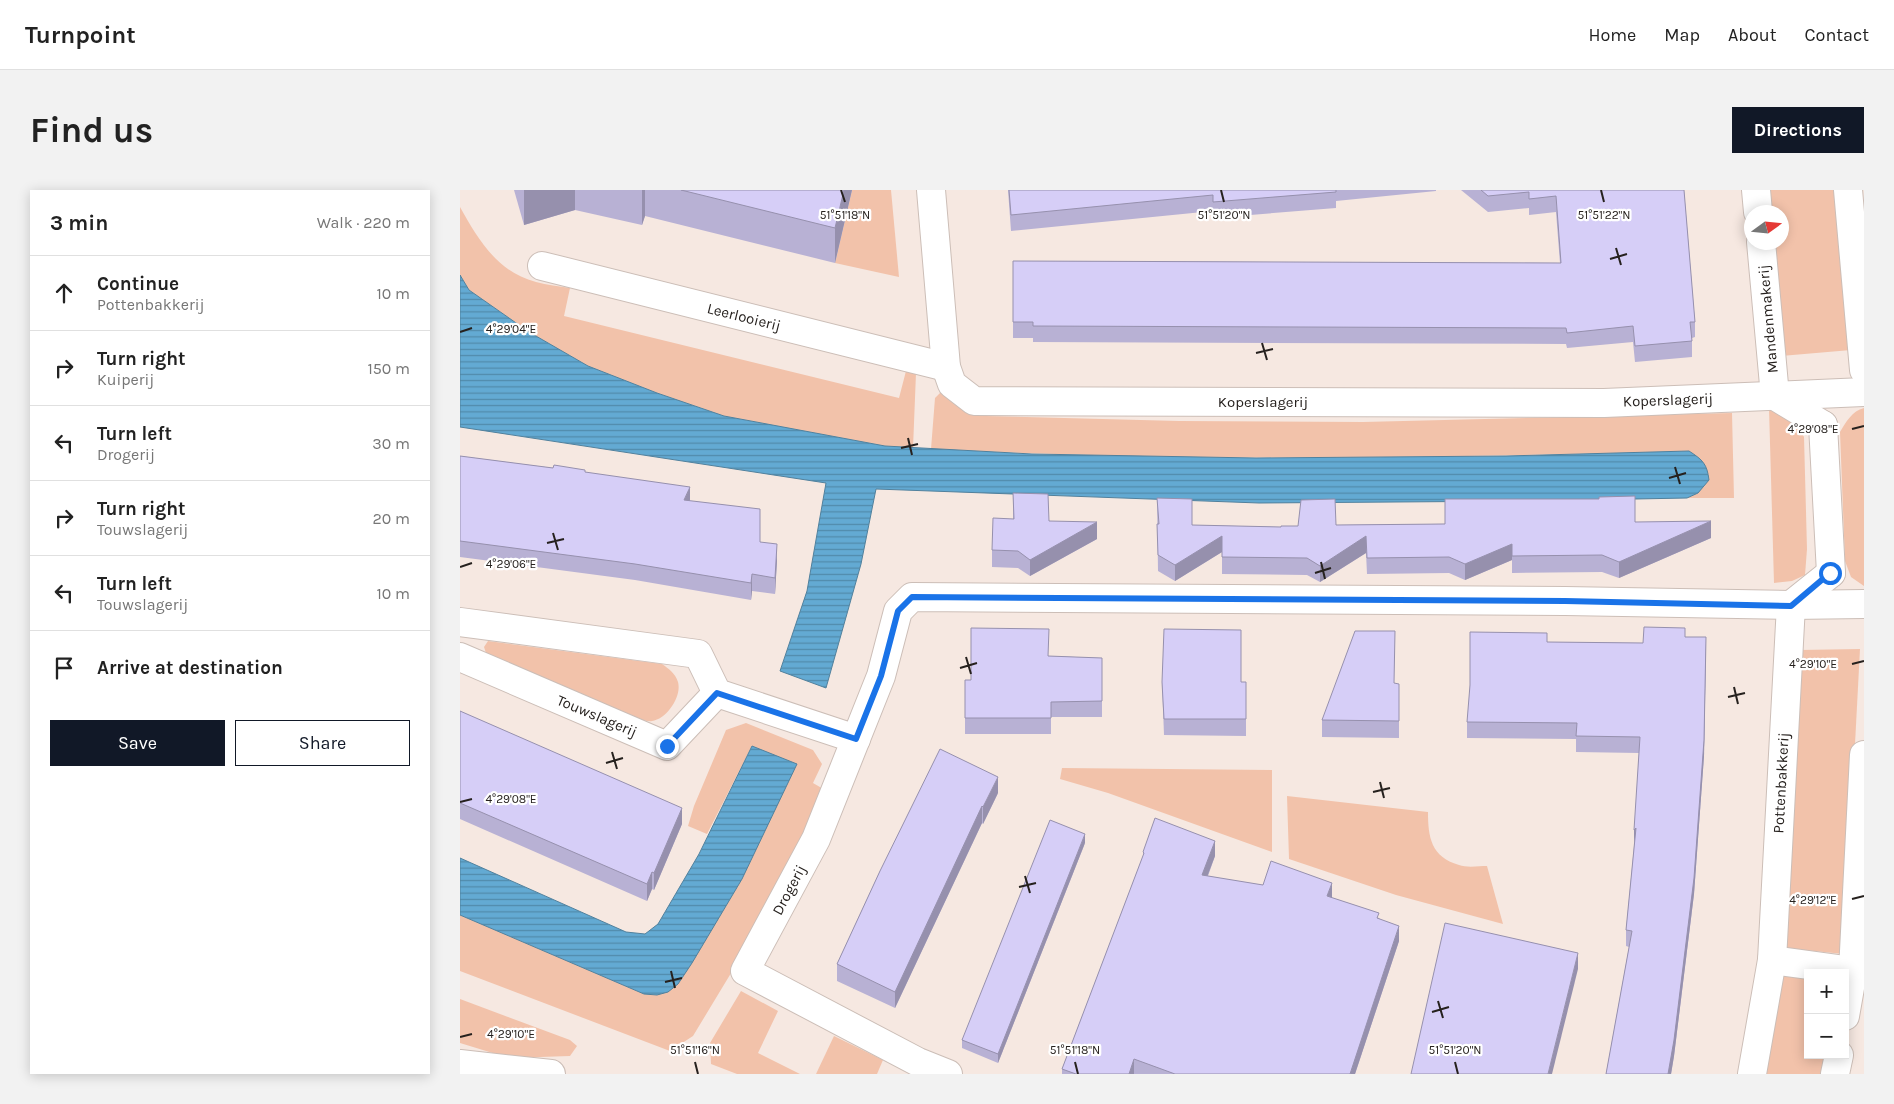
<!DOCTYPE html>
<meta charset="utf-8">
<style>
:root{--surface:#fff;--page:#f2f2f2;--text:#222;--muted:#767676;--line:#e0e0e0;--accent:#111827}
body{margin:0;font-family:Karla,sans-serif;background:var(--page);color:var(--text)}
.controls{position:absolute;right:15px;bottom:15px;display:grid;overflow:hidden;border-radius:0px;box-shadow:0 2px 12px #0003}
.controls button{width:45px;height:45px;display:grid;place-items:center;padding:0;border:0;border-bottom:1px solid var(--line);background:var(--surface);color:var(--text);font:25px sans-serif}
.compass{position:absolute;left:1284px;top:15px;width:45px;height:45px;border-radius:50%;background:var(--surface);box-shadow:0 2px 12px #0003;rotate:75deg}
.stop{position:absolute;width:15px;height:15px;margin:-11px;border:4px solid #1a73e8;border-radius:50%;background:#fff}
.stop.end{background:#1a73e8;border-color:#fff;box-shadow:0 1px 5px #0008}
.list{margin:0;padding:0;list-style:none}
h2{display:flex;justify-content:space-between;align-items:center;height:65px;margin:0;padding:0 20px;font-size:21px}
h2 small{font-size:16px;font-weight:400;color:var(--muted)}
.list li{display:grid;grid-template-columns:32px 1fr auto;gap:15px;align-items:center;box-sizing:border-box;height:75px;padding:0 20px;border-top:1px solid var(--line)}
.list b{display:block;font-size:19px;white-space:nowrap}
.list p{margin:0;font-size:16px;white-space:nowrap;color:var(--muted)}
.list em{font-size:16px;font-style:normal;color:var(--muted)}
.actions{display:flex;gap:10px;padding:15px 20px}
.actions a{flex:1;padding:11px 0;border:1px solid var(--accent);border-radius:0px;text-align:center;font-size:18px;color:var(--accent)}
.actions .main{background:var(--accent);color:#fff}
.icon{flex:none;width:28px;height:28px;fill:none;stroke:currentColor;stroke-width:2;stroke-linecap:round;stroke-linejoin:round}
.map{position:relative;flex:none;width:1404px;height:884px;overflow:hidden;border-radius:0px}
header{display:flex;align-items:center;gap:30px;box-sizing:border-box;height:70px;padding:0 25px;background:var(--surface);border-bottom:1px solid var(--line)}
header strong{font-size:24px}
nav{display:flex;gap:28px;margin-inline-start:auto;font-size:18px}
.intro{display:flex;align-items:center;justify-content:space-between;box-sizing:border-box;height:120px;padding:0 30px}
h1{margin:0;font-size:35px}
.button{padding:12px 22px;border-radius:0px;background:var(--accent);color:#fff;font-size:18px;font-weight:700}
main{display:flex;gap:30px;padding:0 30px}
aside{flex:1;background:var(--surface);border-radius:0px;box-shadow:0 2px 12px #0003}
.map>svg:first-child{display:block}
.green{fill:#f2c2aa}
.water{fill:url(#water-rules);stroke:#51819d}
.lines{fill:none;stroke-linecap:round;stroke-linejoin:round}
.minor-casing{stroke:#ccbeb7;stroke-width:30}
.minor{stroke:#fff;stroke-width:28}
.wall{fill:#b8b1d4}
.shaded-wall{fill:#9690ad}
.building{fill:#d6cef7;stroke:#9690ad}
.route{stroke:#1a73e8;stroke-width:6}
.ticks{fill:none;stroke:#26211e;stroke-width:2}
.labels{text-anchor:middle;stroke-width:4.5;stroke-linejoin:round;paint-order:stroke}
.street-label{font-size:15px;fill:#26211e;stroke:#fff}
.ticks-label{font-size:12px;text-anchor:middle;fill:#26211e;stroke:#fff;stroke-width:4.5;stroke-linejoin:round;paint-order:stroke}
</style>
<header>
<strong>Turnpoint</strong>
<nav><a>Home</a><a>Map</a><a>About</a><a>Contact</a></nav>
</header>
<div class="intro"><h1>Find us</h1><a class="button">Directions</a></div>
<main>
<aside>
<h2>3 min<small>Walk · 220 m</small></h2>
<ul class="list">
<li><svg class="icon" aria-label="ahead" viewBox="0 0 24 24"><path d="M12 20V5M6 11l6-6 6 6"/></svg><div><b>Continue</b><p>Pottenbakkerij</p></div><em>10 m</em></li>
<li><svg class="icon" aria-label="right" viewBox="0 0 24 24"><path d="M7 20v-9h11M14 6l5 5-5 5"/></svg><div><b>Turn right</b><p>Kuiperij</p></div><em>150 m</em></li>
<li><svg class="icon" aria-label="left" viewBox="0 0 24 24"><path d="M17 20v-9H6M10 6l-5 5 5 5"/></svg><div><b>Turn left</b><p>Drogerij</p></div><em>30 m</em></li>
<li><svg class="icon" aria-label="right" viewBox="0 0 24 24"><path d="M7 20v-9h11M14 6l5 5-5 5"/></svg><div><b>Turn right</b><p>Touwslagerij</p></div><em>20 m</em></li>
<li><svg class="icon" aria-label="left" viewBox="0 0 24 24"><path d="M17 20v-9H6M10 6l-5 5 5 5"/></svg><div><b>Turn left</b><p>Touwslagerij</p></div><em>10 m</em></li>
<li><svg class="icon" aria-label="arrive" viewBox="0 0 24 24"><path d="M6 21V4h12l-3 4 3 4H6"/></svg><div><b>Arrive at destination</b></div></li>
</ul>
<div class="actions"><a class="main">Save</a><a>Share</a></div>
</aside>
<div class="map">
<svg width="1404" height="884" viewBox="0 0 1404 884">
<defs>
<pattern id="water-rules" width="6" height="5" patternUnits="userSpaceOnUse" patternTransform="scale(1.25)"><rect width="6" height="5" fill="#63aad3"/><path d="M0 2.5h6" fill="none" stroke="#518aab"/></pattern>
</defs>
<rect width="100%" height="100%" fill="#f6e8e1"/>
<g class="green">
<polygon points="392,0 431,0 439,87 375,73"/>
<polygon points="1305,0 1376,0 1391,160 1321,166 1310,53 1322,52 1322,22 1308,22"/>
<path d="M0,17C18,49 37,82 76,92C87,95 99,96 110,98L104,126L439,208L446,181L456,183L453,258L425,256L264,226L197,203L128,176L69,142L9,100L0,85Z"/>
<path d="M481,202C496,217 504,222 526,226L719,231L903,232L1272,223L1274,308H1227L1238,303L1229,261C976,268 724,272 471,259L475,208Z"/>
<polygon points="1309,218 1336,231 1344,247 1347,359 1345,385 1332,391 1314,393"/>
<path d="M1404,218V396L1391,387L1385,371L1380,242C1386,232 1392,221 1404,218Z"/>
<path d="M28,451L202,474C209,479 215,483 218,492C222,506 207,529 192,531C189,532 184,530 181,530L26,463L24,457Z"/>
<polygon points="1400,459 1384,764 1324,758 1339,460"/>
<polygon points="286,533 353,560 362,574 353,593 365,600 346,645 288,755 233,846 210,861 0,781 0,725 184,804 197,805 218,794 282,689 292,556 247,644 228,636 234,616 266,540"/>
<polygon points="602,578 812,580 812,662 648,603 600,589"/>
<path d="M827,606L968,622C968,647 971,667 999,675C1007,678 1019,676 1027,676L1043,734L936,705L829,669Z"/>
<polygon points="1321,783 1348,787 1348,865 1367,865 1364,884 1304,884"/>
<polygon points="281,801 318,821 298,863 340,884 277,884 251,874 250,853"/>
<polygon points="0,809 110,850 117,856 110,866 49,868 0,853"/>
<polygon points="374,846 423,870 417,884 356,884"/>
</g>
<g class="water">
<path d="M0,85L9,100L69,142L128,176L197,203L264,226L425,256L572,264L796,268L1046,266L1229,261C1243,270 1247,274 1249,290L1238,303L1227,308L1070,311L799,313L416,299L401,374L366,498L320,481L347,401L366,293L0,237Z"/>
<polygon points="292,556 337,574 282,689 232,773 218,794 208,802 197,805 184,804 0,725 0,668 166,742 185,744 198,734 239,664"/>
</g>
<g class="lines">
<g class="minor-casing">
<g id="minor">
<polyline points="471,0 486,177 492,194 514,211 1144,213 1404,202"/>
<polyline points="1296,0 1298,22"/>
<polyline points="1388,0 1404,180"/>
<polyline points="1301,52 1315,206 1363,235"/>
<polyline points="82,76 486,177"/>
<polyline points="1363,235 1371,383"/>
<polyline points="0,432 238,464 257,503 396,549"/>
<polyline points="0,467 207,556 257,503"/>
<polyline points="1312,770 1393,781"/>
<polyline points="1385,826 1393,781 1404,565"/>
<polyline points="0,874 91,884"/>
<polyline points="488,884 458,872 285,781 356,649 421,486 438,421 452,407 1105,411 1331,415 1404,414"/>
<polyline points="1292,884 1312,770 1331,415 1371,383"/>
<polyline points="1375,884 1379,865"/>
</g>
</g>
<use href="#minor" class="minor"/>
</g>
<g class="wall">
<polygon points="54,0 392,0 375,73 185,26 182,35 115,20 64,35"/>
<polygon points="548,0 976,0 976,1 876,11 876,18 753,28 753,21 551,41"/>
<polygon points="1001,0 1224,0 1235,132 1235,147 1232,148 1232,167 1175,172 1173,152 1107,158 1106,154 573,152 573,148 553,148 553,71 1100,73 1096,22 1069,25 1069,18 1028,22"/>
<polygon points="0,266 125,282 230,311 300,352 317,370 315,404 292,401 291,410 175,390 0,367"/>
<polygon points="553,303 589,331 637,349 570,386 558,378 532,377 532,360 553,329"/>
<polygon points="697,308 732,335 821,337 876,335 1175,332 1251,348 1159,388 1142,382 1052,383 1052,370 1005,390 989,383 907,384 906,363 860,392 847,385 762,384 762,362 715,391 698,381"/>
<polygon points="1225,447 1246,463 1244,566 1234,704 1214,866 1211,884 1146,884 1169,757 1166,756 1166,740 1174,656 1179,563 1116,562 1116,549 1007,548 1007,532 1087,452 1183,453"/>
<polygon points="589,466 642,468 642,527 591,527 591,544 505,544 505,490 511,490"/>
<polygon points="702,492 786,492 786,546 704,545"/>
<polygon points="934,494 939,494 939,548 862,547 862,530"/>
<polygon points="0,521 222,634 194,700 192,699 187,711 0,629"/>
<polygon points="538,603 523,634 522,633 435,818 377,791 377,774 420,681"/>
<polygon points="625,653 538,873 502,858 502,850"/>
<polygon points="683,662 755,666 748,686 872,708 919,728 939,751 895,884 602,884 602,879 683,666"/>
</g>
<g class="shaded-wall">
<polygon points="64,0 115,0 115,20 64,35"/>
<polygon points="182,0 185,0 185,26 182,35"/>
<polygon points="384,0 392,0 375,73 375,38"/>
<polygon points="230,297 230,313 224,310"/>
<polygon points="1251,331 1251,348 1159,388 1159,372"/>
<polygon points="637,332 637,349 570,386 570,370"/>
<polygon points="762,346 762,362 715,391 715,375"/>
<polygon points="906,346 906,363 860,392 860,376"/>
<polygon points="317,354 317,370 315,404 315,388"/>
<polygon points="1052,354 1052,370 1005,390 1005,374"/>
<polygon points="292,384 292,401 291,410 291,393"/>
<polygon points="1246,447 1244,566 1234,704 1214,866 1211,884 1208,884"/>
<polygon points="538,587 538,603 523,634 523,617"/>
<polygon points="522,616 522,633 435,818 435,802"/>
<polygon points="222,618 222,634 194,700 194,683"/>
<polygon points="1176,638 1174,656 1174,640"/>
<polygon points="625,644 625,653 538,873 538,864"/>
<polygon points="755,651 755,666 742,700 742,685"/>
<polygon points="192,682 192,699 187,711 187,694"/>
<polygon points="872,693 872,709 867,706"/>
<polygon points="939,736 939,751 895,884 890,884"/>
<polygon points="1118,763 1118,779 1092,884 1088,884"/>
<polygon points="674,869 674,884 669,884"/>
</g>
<g class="building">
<polygon points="221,0 384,0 375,38"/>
<polygon points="549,0 876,0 876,2 753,12 753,5 551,25"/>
<polygon points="1021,0 1224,0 1235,132 1230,132 1232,151 1175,156 1173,136 1107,143 1106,138 573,136 573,132 553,132 553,71 1101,73 1096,6 1069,9 1069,2 1028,6"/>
<polygon points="0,266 93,278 94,275 125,280 125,282 230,297 224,310 300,319 300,352 317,354 315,388 292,384 291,393 175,374 0,351"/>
<polygon points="553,303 588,304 589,331 637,332 570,370 558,361 532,360 533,328 554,329"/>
<polygon points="1175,306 1175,332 1251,331 1159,372 1142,365 1052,366 1052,354 1005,374 989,367 907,368 906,346 860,376 847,368 762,367 762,346 715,375 698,365 697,334 699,334 697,308 732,309 732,335 821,337 821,336 838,336 841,310 875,309 876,335 985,334 985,309 1139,309 1139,307"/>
<polygon points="1184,437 1225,438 1225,447 1246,447 1244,550 1234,688 1214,850 1208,884 1146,884 1172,741 1166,740 1176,638 1174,640 1180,547 1116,546 1117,533 1007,532 1010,495 1010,442 1087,443 1087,452 1183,453"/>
<polygon points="511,438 589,439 588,466 642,468 642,511 591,512 591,528 505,528 505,490 511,490"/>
<polygon points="704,439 781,440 781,492 786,492 786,529 704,529 702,492"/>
<polygon points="895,441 935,441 934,493 939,494 939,531 862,530"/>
<polygon points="0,521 222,618 194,683 192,682 187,694 0,613"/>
<polygon points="480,559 538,587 523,617 522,616 435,802 377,774 420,681"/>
<polygon points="695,628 755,651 742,685 803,695 811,671 872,693 867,706 919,723 917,728 939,736 890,884 715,884 674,869 669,884 616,884 602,879 684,663 683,662"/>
<polygon points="590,630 625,644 538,864 502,850"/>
<polygon points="985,733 1118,763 1088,884 951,884"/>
</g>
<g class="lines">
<polyline class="route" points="207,556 257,503 396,549 421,486 438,421 452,407 1105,411 1331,416 1370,383"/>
</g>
<path class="ticks" d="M381,0L385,12M761,0L764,12M1141,0L1144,12M1156,58L1161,75M1150,69L1167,64M0,142L12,138M802,153L807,170M796,163L813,159M1392,239L1404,236M448,248L452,265M441,258L458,254M1215,277L1220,294M1209,288L1226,283M93,343L98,360M87,353L104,349M861,372L865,389M0,377L12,373M855,383L871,378M506,467L511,484M1392,474L1404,471M500,478L517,473M1274,497L1278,514M1268,507L1285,503M152,562L157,579M146,573L163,568M920,592L924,608M913,602L930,598M0,612L12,609M565,686L570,703M559,697L576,693M1392,709L1404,706M211,781L215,798M205,792L222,788M978,811L983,828M972,822L989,817M0,847L12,844M235,872L238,884M615,872L618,884M995,872L998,884"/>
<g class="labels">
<g class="street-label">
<text transform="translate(284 127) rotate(14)" y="5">Leerlooierij</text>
<text transform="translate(1308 129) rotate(-95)" y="5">Mandenmakerij</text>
<text transform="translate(1208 210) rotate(-2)" y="5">Koperslagerij</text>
<text x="803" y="217">Koperslagerij</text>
<text transform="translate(137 526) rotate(23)" y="5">Touwslagerij</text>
<text transform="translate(1321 593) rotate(-87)" y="5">Pottenbakkerij</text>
<text transform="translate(329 700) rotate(-62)" y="5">Drogerij</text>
</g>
</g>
<g class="ticks-label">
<text x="385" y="29">51°51'18"N</text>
<text x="764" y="29">51°51'20"N</text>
<text x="1144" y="29">51°51'22"N</text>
<text x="51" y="143">4°29'04"E</text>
<text x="1353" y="243">4°29'08"E</text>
<text x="51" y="378">4°29'06"E</text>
<text x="1353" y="478">4°29'10"E</text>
<text x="51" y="613">4°29'08"E</text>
<text x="1353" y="714">4°29'12"E</text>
<text x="51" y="848">4°29'10"E</text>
<text x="235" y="864">51°51'16"N</text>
<text x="615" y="864">51°51'18"N</text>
<text x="995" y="864">51°51'20"N</text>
</g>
</svg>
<div class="controls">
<button>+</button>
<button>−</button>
</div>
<svg class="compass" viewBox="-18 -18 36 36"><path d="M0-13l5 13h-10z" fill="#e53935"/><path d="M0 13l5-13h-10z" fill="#767676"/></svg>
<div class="stop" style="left:1370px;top:383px"></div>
<div class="stop end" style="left:207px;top:556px"></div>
</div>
</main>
